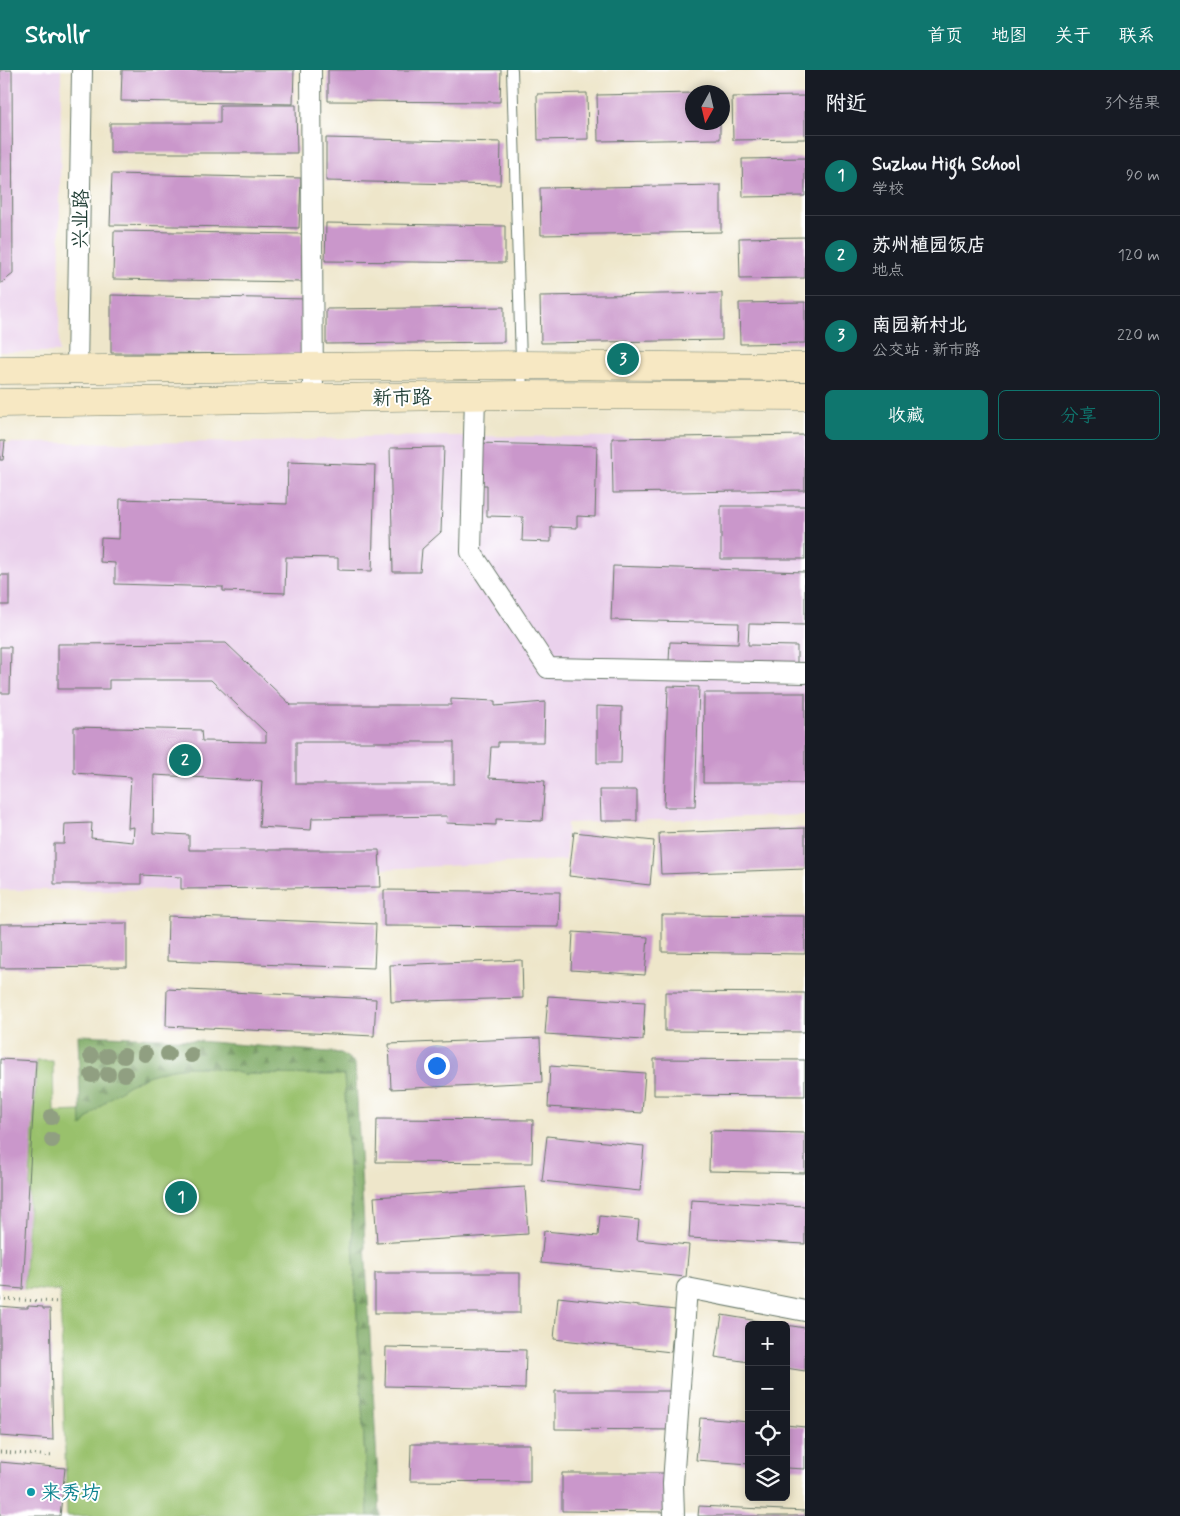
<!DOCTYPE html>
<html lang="zh">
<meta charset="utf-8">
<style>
:root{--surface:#171b24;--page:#242831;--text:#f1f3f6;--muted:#9ea1a6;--line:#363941;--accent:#0f766e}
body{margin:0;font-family:Mynerve,"LXGW WenKai TC",sans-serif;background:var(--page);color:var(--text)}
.controls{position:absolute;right:15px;bottom:15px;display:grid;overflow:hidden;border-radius:8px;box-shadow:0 2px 8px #0003}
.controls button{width:45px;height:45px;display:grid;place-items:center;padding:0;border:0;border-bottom:1px solid var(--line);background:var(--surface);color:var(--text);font:25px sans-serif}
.compass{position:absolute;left:685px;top:15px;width:45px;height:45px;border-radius:50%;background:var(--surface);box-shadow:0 2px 8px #0003;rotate:188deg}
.you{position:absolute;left:436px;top:995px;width:18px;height:18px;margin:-12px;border:4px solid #fff;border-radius:50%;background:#1a73e8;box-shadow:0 0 0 8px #1a73e833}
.badge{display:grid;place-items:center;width:32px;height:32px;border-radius:50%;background:var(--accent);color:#fff;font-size:16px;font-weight:700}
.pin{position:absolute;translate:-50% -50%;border:2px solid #fff;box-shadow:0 1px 5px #0006}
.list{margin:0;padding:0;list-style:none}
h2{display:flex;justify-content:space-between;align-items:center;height:65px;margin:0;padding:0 20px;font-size:21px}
h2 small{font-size:16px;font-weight:400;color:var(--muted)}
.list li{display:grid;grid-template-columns:32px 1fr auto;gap:15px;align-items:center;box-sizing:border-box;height:80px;padding:0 20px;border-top:1px solid var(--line)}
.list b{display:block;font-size:19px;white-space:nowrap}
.list p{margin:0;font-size:16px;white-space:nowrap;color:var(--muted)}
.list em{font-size:16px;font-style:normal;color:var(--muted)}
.actions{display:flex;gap:10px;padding:15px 20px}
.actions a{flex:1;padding:11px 0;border:1px solid var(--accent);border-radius:8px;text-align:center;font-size:18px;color:var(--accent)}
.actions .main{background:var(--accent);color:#fff}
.icon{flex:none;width:28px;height:28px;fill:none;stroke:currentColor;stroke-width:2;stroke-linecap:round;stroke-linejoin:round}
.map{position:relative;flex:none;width:805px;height:1446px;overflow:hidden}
header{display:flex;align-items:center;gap:30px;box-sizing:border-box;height:70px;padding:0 25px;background:var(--accent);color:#fff}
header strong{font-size:24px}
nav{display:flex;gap:28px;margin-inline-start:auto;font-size:18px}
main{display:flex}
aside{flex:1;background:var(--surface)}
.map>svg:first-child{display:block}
.built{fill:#ead1ec}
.green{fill:#99c16c;stroke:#5c7f50}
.forest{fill:url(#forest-firs);stroke:#4c724a}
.building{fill:#ca97cb;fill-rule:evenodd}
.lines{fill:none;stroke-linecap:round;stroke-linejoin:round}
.lane-casing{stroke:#677868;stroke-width:12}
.street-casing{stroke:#677868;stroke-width:22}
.secondary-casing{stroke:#677868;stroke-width:29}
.path{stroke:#677868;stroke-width:3;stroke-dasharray:1 4;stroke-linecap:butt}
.lane{stroke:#fff;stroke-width:10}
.street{stroke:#fff;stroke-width:20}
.secondary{stroke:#f7e8c3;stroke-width:28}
.tree{fill:#909f81}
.culture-dot{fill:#0f9aa8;stroke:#fff;stroke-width:2}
.labels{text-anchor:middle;stroke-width:4;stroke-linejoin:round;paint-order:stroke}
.street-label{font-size:20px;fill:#1f3d34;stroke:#fff}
.culture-label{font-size:20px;fill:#0d838f;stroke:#fff;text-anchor:start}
</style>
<header>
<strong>Strollr</strong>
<nav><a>首页</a><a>地图</a><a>关于</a><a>联系</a></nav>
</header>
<main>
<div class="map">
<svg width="805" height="1446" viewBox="0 0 805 1446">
<defs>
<pattern id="forest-firs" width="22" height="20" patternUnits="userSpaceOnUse" patternTransform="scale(1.25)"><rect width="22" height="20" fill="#7aa760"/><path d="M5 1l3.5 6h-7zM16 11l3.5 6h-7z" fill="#638950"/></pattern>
</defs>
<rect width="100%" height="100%" fill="#fff"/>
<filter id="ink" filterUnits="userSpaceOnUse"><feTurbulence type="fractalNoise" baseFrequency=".02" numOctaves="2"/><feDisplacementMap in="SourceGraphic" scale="10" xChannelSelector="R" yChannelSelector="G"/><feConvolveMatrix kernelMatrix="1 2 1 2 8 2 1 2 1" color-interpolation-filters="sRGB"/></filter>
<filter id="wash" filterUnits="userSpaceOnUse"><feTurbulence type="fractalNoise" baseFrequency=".0096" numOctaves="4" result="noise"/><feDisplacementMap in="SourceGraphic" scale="20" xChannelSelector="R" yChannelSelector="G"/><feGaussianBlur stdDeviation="1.12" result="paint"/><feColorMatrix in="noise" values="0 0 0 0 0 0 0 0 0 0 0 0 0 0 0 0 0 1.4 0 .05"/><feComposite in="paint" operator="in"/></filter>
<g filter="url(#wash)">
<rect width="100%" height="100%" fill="#eee6ca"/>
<g class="built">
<polygon points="0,0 61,0 59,282 0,282"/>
<polygon points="457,366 805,368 805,745 567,753 566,790 383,799 382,819 0,820 0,373 270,372 360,367"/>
</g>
<path class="green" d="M37,991H53L54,1042L81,1041L82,1056C124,1005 178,985 243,1004L344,1005L368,1446H67L60,1221L24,1219Z"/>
<path class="forest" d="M78,965L162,968L341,983L355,993L380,1446H368L344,1005L243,1004C178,985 124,1005 81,1057Z"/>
<g id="blocks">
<g class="building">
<polygon points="0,0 12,0 13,204 0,214"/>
<polygon points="122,0 294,0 293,34 121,31"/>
<polygon points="328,0 501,0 500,32 328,31"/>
<polygon points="587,23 588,69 538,70 537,24"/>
<polygon points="692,23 692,52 720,52 720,69 598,71 597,25"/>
<polygon points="805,26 805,69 733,70 732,27"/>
<polygon points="220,35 296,35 297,83 110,83 110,53 220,53"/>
<polygon points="326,68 501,72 500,115 326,111"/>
<polygon points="805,88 805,126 743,127 742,89"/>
<polygon points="112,104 301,108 299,158 110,155"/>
<polygon points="721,115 721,162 541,165 540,118"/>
<polygon points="326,153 505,156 505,193 325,191"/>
<polygon points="114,161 302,164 302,212 113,209"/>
<polygon points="805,167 805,208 740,209 739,168"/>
<polygon points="722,223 722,270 541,273 540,226"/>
<polygon points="111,225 307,229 305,284 111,283"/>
<polygon points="805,232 805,273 740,274 739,233"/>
<polygon points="504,237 504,272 326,274 326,239"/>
<polygon points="805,365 805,420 613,423 612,368"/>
<polygon points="0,371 5,371 3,390 0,390"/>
<polygon points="477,373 597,376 595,447 577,446 577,458 551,457 551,472 522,471 523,447 487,446 487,415 476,415"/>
<polygon points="444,377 441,462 422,479 420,502 393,502 390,378"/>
<polygon points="288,392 375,395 372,501 338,500 338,488 286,487 285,523 223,521 223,517 115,514 115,493 100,492 101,468 119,469 120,429 287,434"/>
<rect x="721" y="436" width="84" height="53"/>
<polygon points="613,496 805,502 805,555 749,554 748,575 797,576 797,595 669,592 670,572 738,574 739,553 611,550"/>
<rect x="0" y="505" width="9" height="30"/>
<path d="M226,573L291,635H451V629L495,631V636L545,632L544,672H498V677H491L489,708L545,711L542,751L496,749V755L446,753L447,746L312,748L311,760L259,757L262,711L154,705L153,763L189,765V780H379L381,817L181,819V807L141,805V814H54V774H64L65,754L92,753L91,768L133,772L134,757L128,758L131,707L74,703V657L201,660L202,671L266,672V663L211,610H109V619H58V574ZM296,672H454V714H296Z"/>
<polygon points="0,577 11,577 10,623 0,623"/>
<polygon points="668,616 699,617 695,737 664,737"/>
<polygon points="704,623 805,623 805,713 703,713"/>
<polygon points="597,636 622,637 621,693 597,693"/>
<polygon points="600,720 637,720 637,751 601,751"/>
<polygon points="805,758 805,799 661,804 659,763"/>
<polygon points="574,762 654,771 650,815 569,806"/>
<polygon points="384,820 560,822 559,857 384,856"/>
<polygon points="662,845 805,846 805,884 662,882"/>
<polygon points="168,846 376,854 374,898 167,891"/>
<polygon points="127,853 127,897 0,898 0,854"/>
<polygon points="573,862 648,867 645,905 571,900"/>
<polygon points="522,890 523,928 391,932 390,895"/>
<polygon points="167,919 376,929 374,966 166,956"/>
<polygon points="665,922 805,923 805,962 665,961"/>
<polygon points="548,926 645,932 643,970 545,964"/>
<polygon points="540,968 542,1012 391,1019 389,974"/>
<polygon points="0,989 36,991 23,1219 0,1217"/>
<polygon points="654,989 805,990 805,1026 654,1025"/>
<polygon points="550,996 645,1003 642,1043 548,1037"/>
<polygon points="377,1049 533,1050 532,1093 376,1092"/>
<polygon points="710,1061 805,1063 805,1103 709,1101"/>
<polygon points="547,1066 644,1076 640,1121 542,1111"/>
<polygon points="525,1117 528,1164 377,1173 374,1127"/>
<polygon points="691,1130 805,1136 805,1174 689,1168"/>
<polygon points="600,1146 639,1150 637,1170 689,1175 686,1207 541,1193 544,1161 598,1166"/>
<rect x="375" y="1203" width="145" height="40"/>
<polygon points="558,1227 675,1240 671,1282 554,1269"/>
<polygon points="0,1236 22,1238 28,1238 28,1236 43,1237 43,1239 50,1239 53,1370 0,1366"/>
<polygon points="722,1245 776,1254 776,1255 749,1255 749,1292 715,1287"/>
<polygon points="786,1255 805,1258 805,1301 786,1298"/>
<polygon points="386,1277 526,1280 525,1319 385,1316"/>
<polygon points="555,1321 674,1321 674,1360 555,1359"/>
<polygon points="700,1348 749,1352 749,1394 696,1390"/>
<polygon points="786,1355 805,1357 805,1399 786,1398"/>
<polygon points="411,1374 530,1374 530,1412 410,1411"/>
<polygon points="0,1392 65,1398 60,1446 0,1446"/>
<polygon points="562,1403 668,1403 668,1442 562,1441"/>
<polygon points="699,1436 805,1441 805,1446 698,1446"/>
</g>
</g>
</g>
<g filter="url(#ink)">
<use href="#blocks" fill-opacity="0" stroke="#677868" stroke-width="1"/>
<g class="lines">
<g class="lane-casing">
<polyline id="lane" points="512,0 522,324"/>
</g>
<g class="street-casing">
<g id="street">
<polyline points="311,0 313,328"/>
<polyline points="77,299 82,0"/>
<polyline points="475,326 471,482 548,598 805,603"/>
<polyline points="674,1446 673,1413 687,1218 805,1241"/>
</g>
</g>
<g class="secondary-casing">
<g id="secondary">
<polyline points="0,300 521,295 805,297"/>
<polyline points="0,333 522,325 805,326"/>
</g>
</g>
<g class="path">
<polyline points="0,1229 60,1232"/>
<polyline points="0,1382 54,1386"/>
</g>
<use href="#lane" class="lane"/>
<use href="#street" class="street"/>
<use href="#secondary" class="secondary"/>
</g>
<g class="tree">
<circle cx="145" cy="984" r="8"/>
<circle cx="168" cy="984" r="8"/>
<circle cx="191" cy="985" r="8"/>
<circle cx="91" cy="986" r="8"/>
<circle cx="107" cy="986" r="8"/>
<circle cx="124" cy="986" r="8"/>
<circle cx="108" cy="1004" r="8"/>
<circle cx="125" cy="1004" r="8"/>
<circle cx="92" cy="1005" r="8"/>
<circle cx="51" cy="1047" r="8"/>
<circle cx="52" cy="1070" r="8"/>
</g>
</g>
<circle class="culture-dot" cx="31" cy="1422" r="5"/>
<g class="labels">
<g class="street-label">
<text transform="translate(80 149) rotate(-89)" y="7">兴业路</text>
<text transform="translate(402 327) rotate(-1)" y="7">新市路</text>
</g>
<g class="culture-label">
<text x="41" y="1429">来秀坊</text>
</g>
</g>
</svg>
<div class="controls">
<button>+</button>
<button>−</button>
<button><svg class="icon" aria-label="locate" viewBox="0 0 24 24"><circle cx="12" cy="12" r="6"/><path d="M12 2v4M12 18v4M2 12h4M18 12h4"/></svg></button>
<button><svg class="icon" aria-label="layers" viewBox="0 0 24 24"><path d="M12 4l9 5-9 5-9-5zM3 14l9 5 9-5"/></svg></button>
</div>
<svg class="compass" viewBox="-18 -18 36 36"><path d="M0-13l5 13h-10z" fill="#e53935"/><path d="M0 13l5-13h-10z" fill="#9ea1a6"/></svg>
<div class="you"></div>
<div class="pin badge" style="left:181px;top:1127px">1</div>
<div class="pin badge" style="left:185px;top:690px">2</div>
<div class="pin badge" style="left:623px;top:289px">3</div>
</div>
<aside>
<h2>附近<small>3个结果</small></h2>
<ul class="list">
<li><span class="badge">1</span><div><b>Suzhou High School</b><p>学校</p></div><em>90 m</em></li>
<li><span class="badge">2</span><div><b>苏州植园饭店</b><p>地点</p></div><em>120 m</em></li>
<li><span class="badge">3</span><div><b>南园新村北</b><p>公交站 · 新市路</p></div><em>220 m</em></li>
</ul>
<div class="actions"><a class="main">收藏</a><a>分享</a></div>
</aside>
</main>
